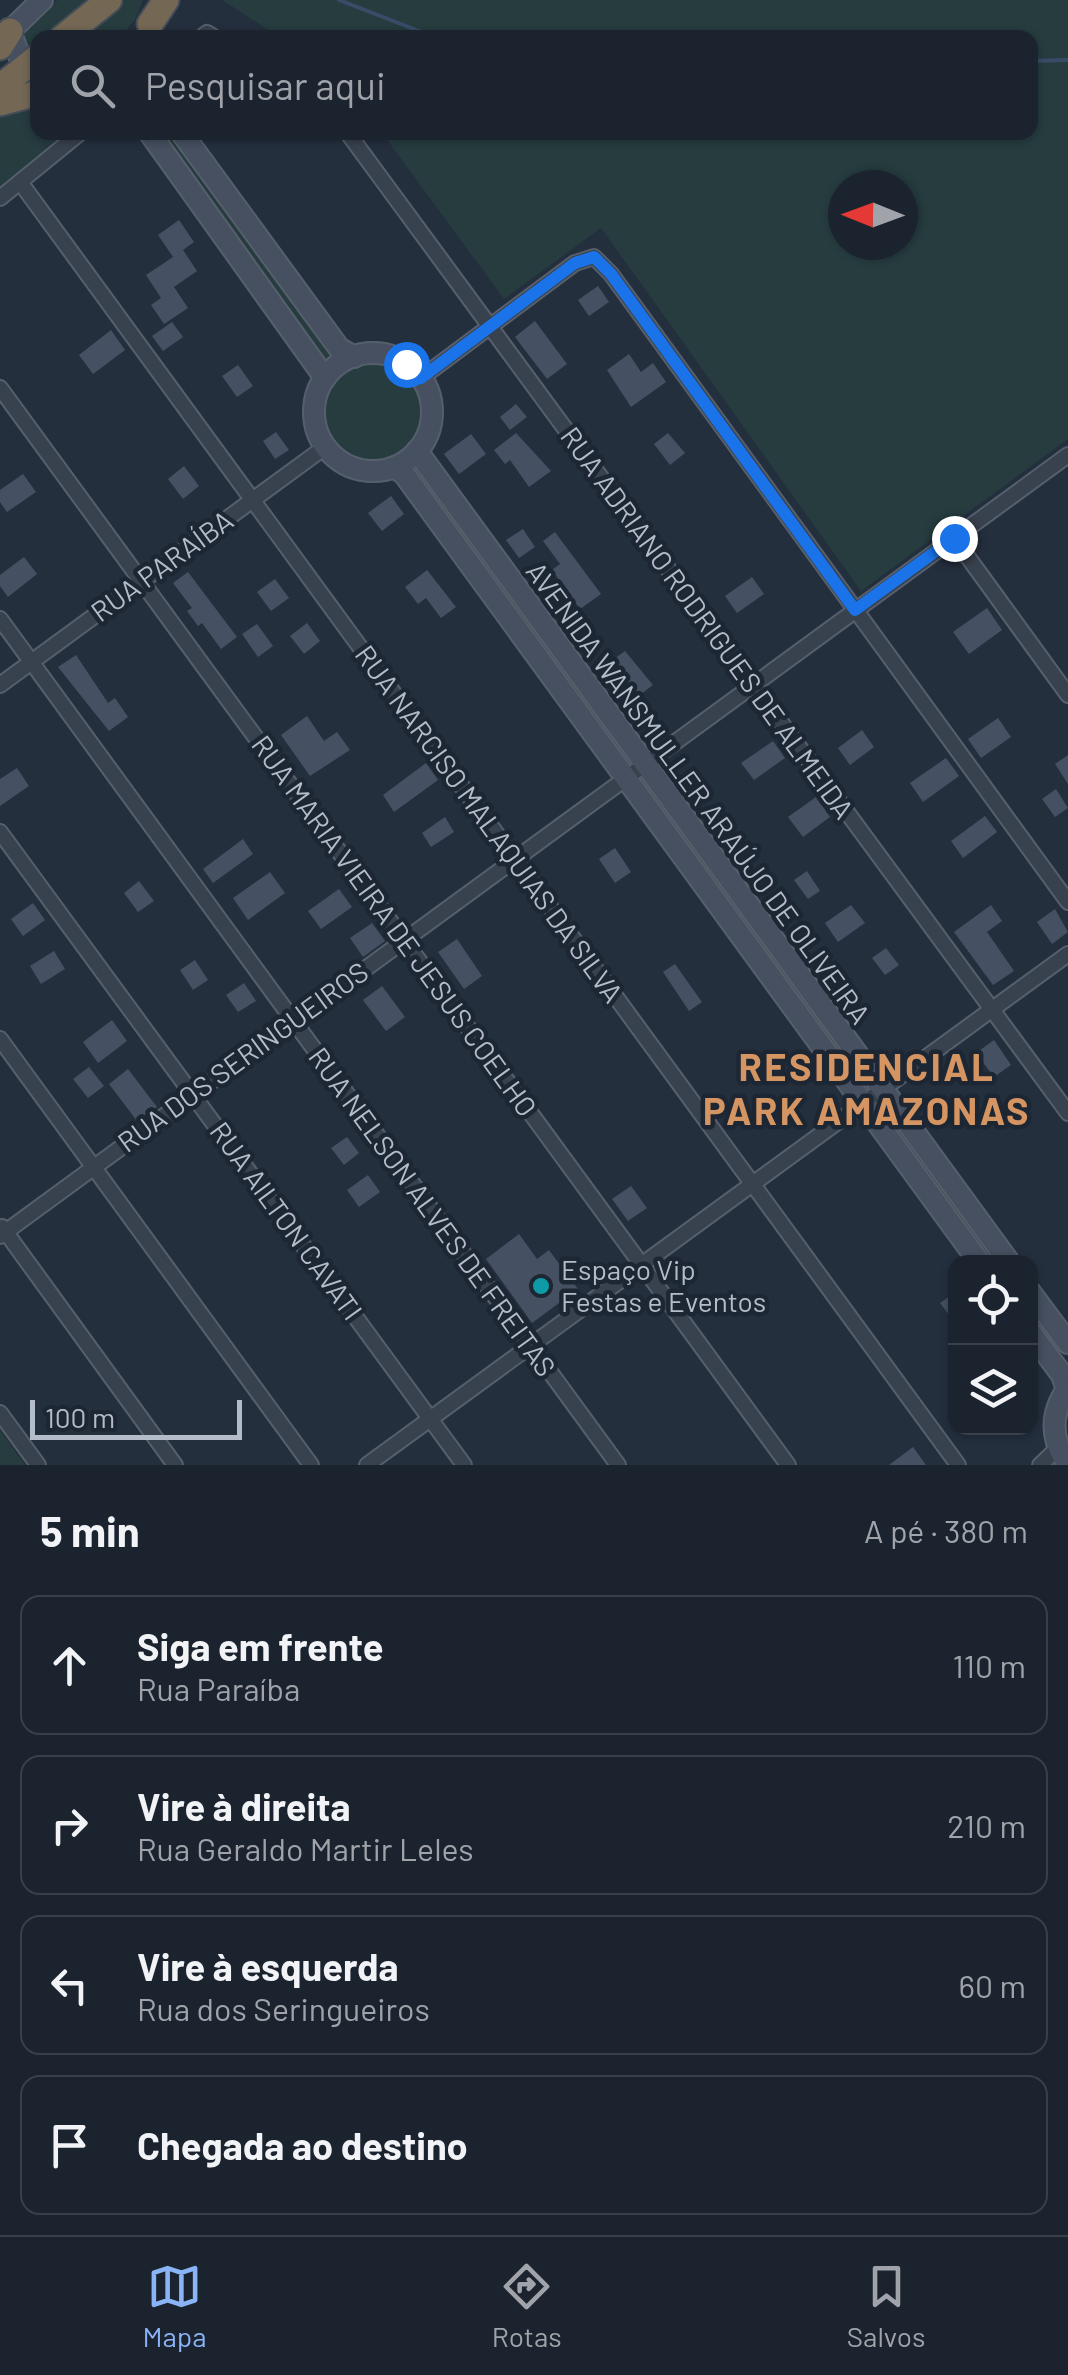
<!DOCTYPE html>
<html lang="pt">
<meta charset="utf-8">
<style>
:root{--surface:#1b232e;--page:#242b36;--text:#f1f3f6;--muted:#a0a4aa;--line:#39404a;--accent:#8ab4f8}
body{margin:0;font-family:Barlow,sans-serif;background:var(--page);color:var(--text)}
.controls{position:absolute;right:30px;bottom:30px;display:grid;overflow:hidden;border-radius:20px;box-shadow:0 2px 8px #0004}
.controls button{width:90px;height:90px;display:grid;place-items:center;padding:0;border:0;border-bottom:2px solid var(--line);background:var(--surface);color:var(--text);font:50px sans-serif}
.compass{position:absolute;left:828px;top:170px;width:90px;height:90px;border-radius:50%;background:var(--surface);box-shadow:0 2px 8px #0004;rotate:271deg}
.scale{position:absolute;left:30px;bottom:25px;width:212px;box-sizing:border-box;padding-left:10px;border:5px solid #b4bcc9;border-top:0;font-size:28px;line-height:35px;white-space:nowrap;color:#b4bcc9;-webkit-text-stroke:8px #1d2633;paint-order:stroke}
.stop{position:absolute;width:30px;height:30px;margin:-22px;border:8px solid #1a73e8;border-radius:50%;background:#fff}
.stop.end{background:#1a73e8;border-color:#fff;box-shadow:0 2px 10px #0008}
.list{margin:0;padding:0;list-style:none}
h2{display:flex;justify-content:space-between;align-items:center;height:130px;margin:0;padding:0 40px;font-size:42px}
h2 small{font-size:32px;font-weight:400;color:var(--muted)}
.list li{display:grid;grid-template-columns:65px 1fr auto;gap:30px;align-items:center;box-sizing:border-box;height:140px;margin:0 20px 20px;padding:0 20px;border:2px solid var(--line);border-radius:20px}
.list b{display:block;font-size:38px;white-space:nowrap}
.list p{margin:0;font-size:32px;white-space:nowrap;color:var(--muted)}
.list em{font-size:32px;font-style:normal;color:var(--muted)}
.icon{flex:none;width:55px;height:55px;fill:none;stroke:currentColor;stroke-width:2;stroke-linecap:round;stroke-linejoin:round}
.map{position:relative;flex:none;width:1068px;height:1465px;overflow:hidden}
.search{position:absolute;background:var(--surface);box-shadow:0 2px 8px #0004;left:30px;right:30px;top:30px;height:110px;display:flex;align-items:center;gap:25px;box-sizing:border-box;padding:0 35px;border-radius:20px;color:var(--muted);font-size:38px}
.sheet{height:770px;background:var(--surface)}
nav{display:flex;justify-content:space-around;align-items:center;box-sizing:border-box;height:140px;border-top:2px solid var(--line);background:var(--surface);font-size:28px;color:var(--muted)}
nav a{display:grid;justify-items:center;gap:5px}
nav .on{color:var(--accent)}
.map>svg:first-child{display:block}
.green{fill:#263c3f;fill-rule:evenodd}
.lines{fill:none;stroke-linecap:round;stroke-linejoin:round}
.stream{stroke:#394c67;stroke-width:4}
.building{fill:#455162}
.street-casing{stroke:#565f6c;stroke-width:18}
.secondary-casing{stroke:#565f6c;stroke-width:24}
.highway-casing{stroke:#434c59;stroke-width:29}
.street{stroke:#38414e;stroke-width:14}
.secondary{stroke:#465061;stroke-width:20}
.highway{stroke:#746855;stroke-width:25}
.route{stroke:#1a73e8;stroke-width:12}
.culture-dot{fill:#0f9aa8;stroke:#1d2633;stroke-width:4}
.labels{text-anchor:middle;stroke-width:9;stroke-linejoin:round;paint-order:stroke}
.street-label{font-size:28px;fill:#b4bcc9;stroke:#1d2633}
.poi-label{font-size:28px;fill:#b4bcc9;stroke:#1d2633;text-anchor:start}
.district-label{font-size:38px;font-weight:bold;letter-spacing:2.5px;fill:#d59563;stroke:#1d2633}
</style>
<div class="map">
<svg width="1068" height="1465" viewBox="0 0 1068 1465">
<rect width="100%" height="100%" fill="#242f3e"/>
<g class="green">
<path d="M58,0H89L38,38L22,55C19,25 36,18 58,0Z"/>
<polygon points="125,0 143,0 135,20 120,37 80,38"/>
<path d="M222,0H1068V439L861,591L601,228L504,299L382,133L1030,132V38L279,37ZM843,185H903V245H843Z"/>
<polygon points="37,100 38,132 68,133 0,187 0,111"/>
<polygon points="159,133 169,133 330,352 330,358 323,358"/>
<circle cx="371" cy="413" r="50"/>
<polygon points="411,466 416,466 630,756 629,762 623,762"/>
<polygon points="645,786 650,786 864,1076 863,1082 857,1082"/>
<polygon points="883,1110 887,1110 999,1262 989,1262"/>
<polygon points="0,1430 25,1465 0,1465"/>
</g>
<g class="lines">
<g class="stream">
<polyline points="339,0 437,38"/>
<polyline points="1030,61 1068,60"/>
</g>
</g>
<g class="building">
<polygon points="179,220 194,242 183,250 197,271 174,287 188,308 164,324 151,305 161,298 146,275 173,257 158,235"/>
<polygon points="598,286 609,302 589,316 578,300"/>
<polygon points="535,321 567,364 547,379 515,337"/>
<polygon points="172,322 183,337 163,351 152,336"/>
<polygon points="111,330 125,350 93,374 79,355"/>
<polygon points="629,354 641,372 653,363 666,382 631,407 607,370"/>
<polygon points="238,365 253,386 237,397 222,376"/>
<polygon points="516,404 527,417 510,430 500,417"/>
<polygon points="276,432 289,450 275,459 263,441"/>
<polygon points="516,433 551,471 529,487 510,460 505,464 494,450"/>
<polygon points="668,433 685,453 670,465 654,444"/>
<polygon points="471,434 486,454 459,474 444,454"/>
<polygon points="184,466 199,486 183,499 168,479"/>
<polygon points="23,474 36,492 7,512 0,502 0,490"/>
<polygon points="391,496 404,514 382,531 368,513"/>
<polygon points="523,529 535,547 519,558 506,540"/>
<polygon points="555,532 601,594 580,609 552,570 560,564 543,541"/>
<polygon points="24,557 37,574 8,597 0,586 0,575"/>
<polygon points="427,570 456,607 441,618 426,598 418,604 405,587"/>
<polygon points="188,572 237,637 221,649 202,623 198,626 187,611 192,608 173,583"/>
<polygon points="752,577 764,594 737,613 725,596"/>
<polygon points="275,579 289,598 271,611 257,592"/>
<polygon points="987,608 1002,630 969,654 953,632"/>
<polygon points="307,623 320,641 304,654 290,636"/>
<polygon points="257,624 273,646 258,657 242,634"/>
<polygon points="625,651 653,685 637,697 622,676 607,687 596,672"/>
<polygon points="76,655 108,703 115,698 128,717 109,731 58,667"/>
<polygon points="307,716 324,741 337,732 350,750 310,776 281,735"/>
<polygon points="998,718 1011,737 981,758 968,739"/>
<polygon points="862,730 874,747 850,765 838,748"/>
<polygon points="773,741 785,758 754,780 741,763"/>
<polygon points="1068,755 1068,784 1055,764"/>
<polygon points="946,758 959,776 923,802 910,783"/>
<polygon points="426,763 438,780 394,812 383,795"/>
<polygon points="17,768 29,786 0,806 0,779"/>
<polygon points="1056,789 1068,808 1055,817 1042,799"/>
<polygon points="816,797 830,817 803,837 788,817"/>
<polygon points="985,816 997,832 963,858 951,841"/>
<polygon points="445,817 454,832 431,847 422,833"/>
<polygon points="243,839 253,854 213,883 203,869"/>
<polygon points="615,848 631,872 615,883 599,859"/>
<polygon points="807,871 820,891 808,899 794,880"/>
<polygon points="270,872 285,893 248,920 233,898"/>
<polygon points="139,881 154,901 138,912 124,893"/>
<polygon points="339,889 352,907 321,929 308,911"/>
<polygon points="33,903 45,920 23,936 11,919"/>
<polygon points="851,905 865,923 838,942 825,923"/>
<polygon points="991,905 1002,921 987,932 1014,971 993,985 954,932"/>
<polygon points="1055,909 1068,932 1052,944 1037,922"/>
<polygon points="372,923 385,941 363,957 350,938"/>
<polygon points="457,939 482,976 464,989 438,952"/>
<polygon points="886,948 899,965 885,975 872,958"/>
<polygon points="54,951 65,969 41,984 30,966"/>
<polygon points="195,960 208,980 193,990 180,970"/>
<polygon points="675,964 702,1002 689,1011 663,972"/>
<polygon points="244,983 256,1001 238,1012 226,995"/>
<polygon points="382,986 405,1017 386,1031 363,1000"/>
<polygon points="112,1020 127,1041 98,1063 83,1042"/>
<polygon points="994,1040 1011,1065 994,1077 976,1053"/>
<polygon points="89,1067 104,1086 88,1098 73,1079"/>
<polygon points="128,1069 157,1107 137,1121 109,1084"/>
<polygon points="347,1137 359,1153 344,1165 331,1148"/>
<polygon points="368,1175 380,1192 359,1207 347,1190"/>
<polygon points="631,1186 647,1208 628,1221 612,1199"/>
<polygon points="519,1234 537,1259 549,1250 578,1289 532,1323 486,1259"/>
<polygon points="956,1292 956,1324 940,1303"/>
<polygon points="913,1447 926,1465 889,1465"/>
</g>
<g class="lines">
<g class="street-casing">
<g id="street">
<polyline points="201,38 207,33 215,38"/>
<polyline points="347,132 1068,1113"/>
<polyline points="20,182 958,1465"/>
<polyline points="0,198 81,132"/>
<polyline points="421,378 575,263 594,257 611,274 1068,902"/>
<polyline points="0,388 788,1465"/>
<polyline points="954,538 1068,695"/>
<polyline points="0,619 618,1465"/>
<polyline points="0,685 325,447"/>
<polyline points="0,832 464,1465"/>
<polyline points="0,1039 311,1465"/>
<polyline points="2,1227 175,1465"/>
<polyline points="0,1236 1068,455"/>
<polyline points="0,1413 38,1465"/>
<polyline points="367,1465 1068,954"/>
<polyline points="1040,1465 1058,1448"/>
</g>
</g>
<g class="secondary-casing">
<g id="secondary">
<polyline points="38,77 24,69 10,31 42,0"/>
<polyline points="149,132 325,378"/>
<polyline points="181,132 339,348 354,357"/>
<circle cx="373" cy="412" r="59"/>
<polyline points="417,451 1009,1262"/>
<polyline points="394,467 404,474 979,1262"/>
<polyline points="1030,1292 1068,1343"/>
<polyline points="1030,1332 1062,1375 1067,1390"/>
<path d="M1068,1388C1050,1413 1050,1439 1068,1464"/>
</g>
</g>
<g class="highway-casing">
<g id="highway">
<polyline points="150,24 166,0"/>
<polyline points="62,38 109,0"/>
<polyline points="0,47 10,31"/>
<polyline points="0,87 38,57"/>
<polyline points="0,103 38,93"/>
</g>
</g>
<use href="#street" class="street"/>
<use href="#secondary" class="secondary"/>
<use href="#highway" class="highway"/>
</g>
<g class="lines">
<polyline class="route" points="406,364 421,378 575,263 594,257 611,274 855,610 954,538"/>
</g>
<circle class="culture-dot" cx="541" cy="1286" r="10"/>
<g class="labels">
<g class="street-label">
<text transform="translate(162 566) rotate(-36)" y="10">RUA PARAÍBA</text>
<text transform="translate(707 623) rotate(54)" y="10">RUA ADRIANO RODRIGUES DE ALMEIDA</text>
<text transform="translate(698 793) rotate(54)" y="10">AVENIDA WANSMULLER ARAÚJO DE OLIVEIRA</text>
<text transform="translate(489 824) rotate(54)" y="10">RUA NARCISO MALAQUIAS DA SILVA</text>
<text transform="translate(394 926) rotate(54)" y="10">RUA MARIA VIEIRA DE JESUS COELHO</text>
<text transform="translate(243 1057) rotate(-36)" y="10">RUA DOS SERINGUEIROS</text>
<text transform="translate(432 1212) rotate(54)" y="10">RUA NELSON ALVES DE FREITAS</text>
<text transform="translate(286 1221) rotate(54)" y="10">RUA AILTON CAVATI</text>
</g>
<g class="poi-label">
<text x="561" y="1280">Espaço Vip<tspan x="561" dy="32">Festas e Eventos</tspan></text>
</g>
<g class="district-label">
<text x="867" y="1081">RESIDENCIAL<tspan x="867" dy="44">PARK AMAZONAS</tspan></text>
</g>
</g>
</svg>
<div class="controls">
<button><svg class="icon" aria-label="locate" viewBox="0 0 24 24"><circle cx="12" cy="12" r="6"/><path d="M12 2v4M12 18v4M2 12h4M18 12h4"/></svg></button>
<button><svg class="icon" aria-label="layers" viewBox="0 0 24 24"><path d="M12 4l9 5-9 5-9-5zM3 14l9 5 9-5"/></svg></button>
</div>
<svg class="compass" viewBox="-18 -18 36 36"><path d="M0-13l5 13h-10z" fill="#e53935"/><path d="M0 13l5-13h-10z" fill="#a0a4aa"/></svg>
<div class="scale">100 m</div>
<div class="stop" style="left:406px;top:364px"></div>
<div class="stop end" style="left:954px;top:538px"></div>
<div class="search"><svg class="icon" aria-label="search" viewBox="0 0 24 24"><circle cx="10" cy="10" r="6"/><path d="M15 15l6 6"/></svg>Pesquisar aqui</div>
</div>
<section class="sheet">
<h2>5 min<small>A pé · 380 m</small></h2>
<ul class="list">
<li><svg class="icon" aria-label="ahead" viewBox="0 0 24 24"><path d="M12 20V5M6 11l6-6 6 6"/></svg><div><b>Siga em frente</b><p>Rua Paraíba</p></div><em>110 m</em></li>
<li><svg class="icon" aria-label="right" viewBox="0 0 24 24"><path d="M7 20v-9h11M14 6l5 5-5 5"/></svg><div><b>Vire à direita</b><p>Rua Geraldo Martir Leles</p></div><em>210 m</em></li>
<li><svg class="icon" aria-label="left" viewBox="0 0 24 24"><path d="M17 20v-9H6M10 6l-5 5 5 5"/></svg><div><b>Vire à esquerda</b><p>Rua dos Seringueiros</p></div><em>60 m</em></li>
<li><svg class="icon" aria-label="arrive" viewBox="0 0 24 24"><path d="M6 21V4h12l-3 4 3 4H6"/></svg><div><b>Chegada ao destino</b></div></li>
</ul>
</section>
<nav>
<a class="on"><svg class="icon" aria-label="map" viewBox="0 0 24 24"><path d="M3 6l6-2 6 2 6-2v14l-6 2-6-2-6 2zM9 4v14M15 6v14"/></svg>Mapa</a>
<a><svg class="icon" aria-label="directions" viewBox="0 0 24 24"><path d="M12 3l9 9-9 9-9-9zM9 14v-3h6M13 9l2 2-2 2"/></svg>Rotas</a>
<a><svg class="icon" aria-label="saved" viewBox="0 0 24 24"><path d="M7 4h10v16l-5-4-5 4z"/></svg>Salvos</a>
</nav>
